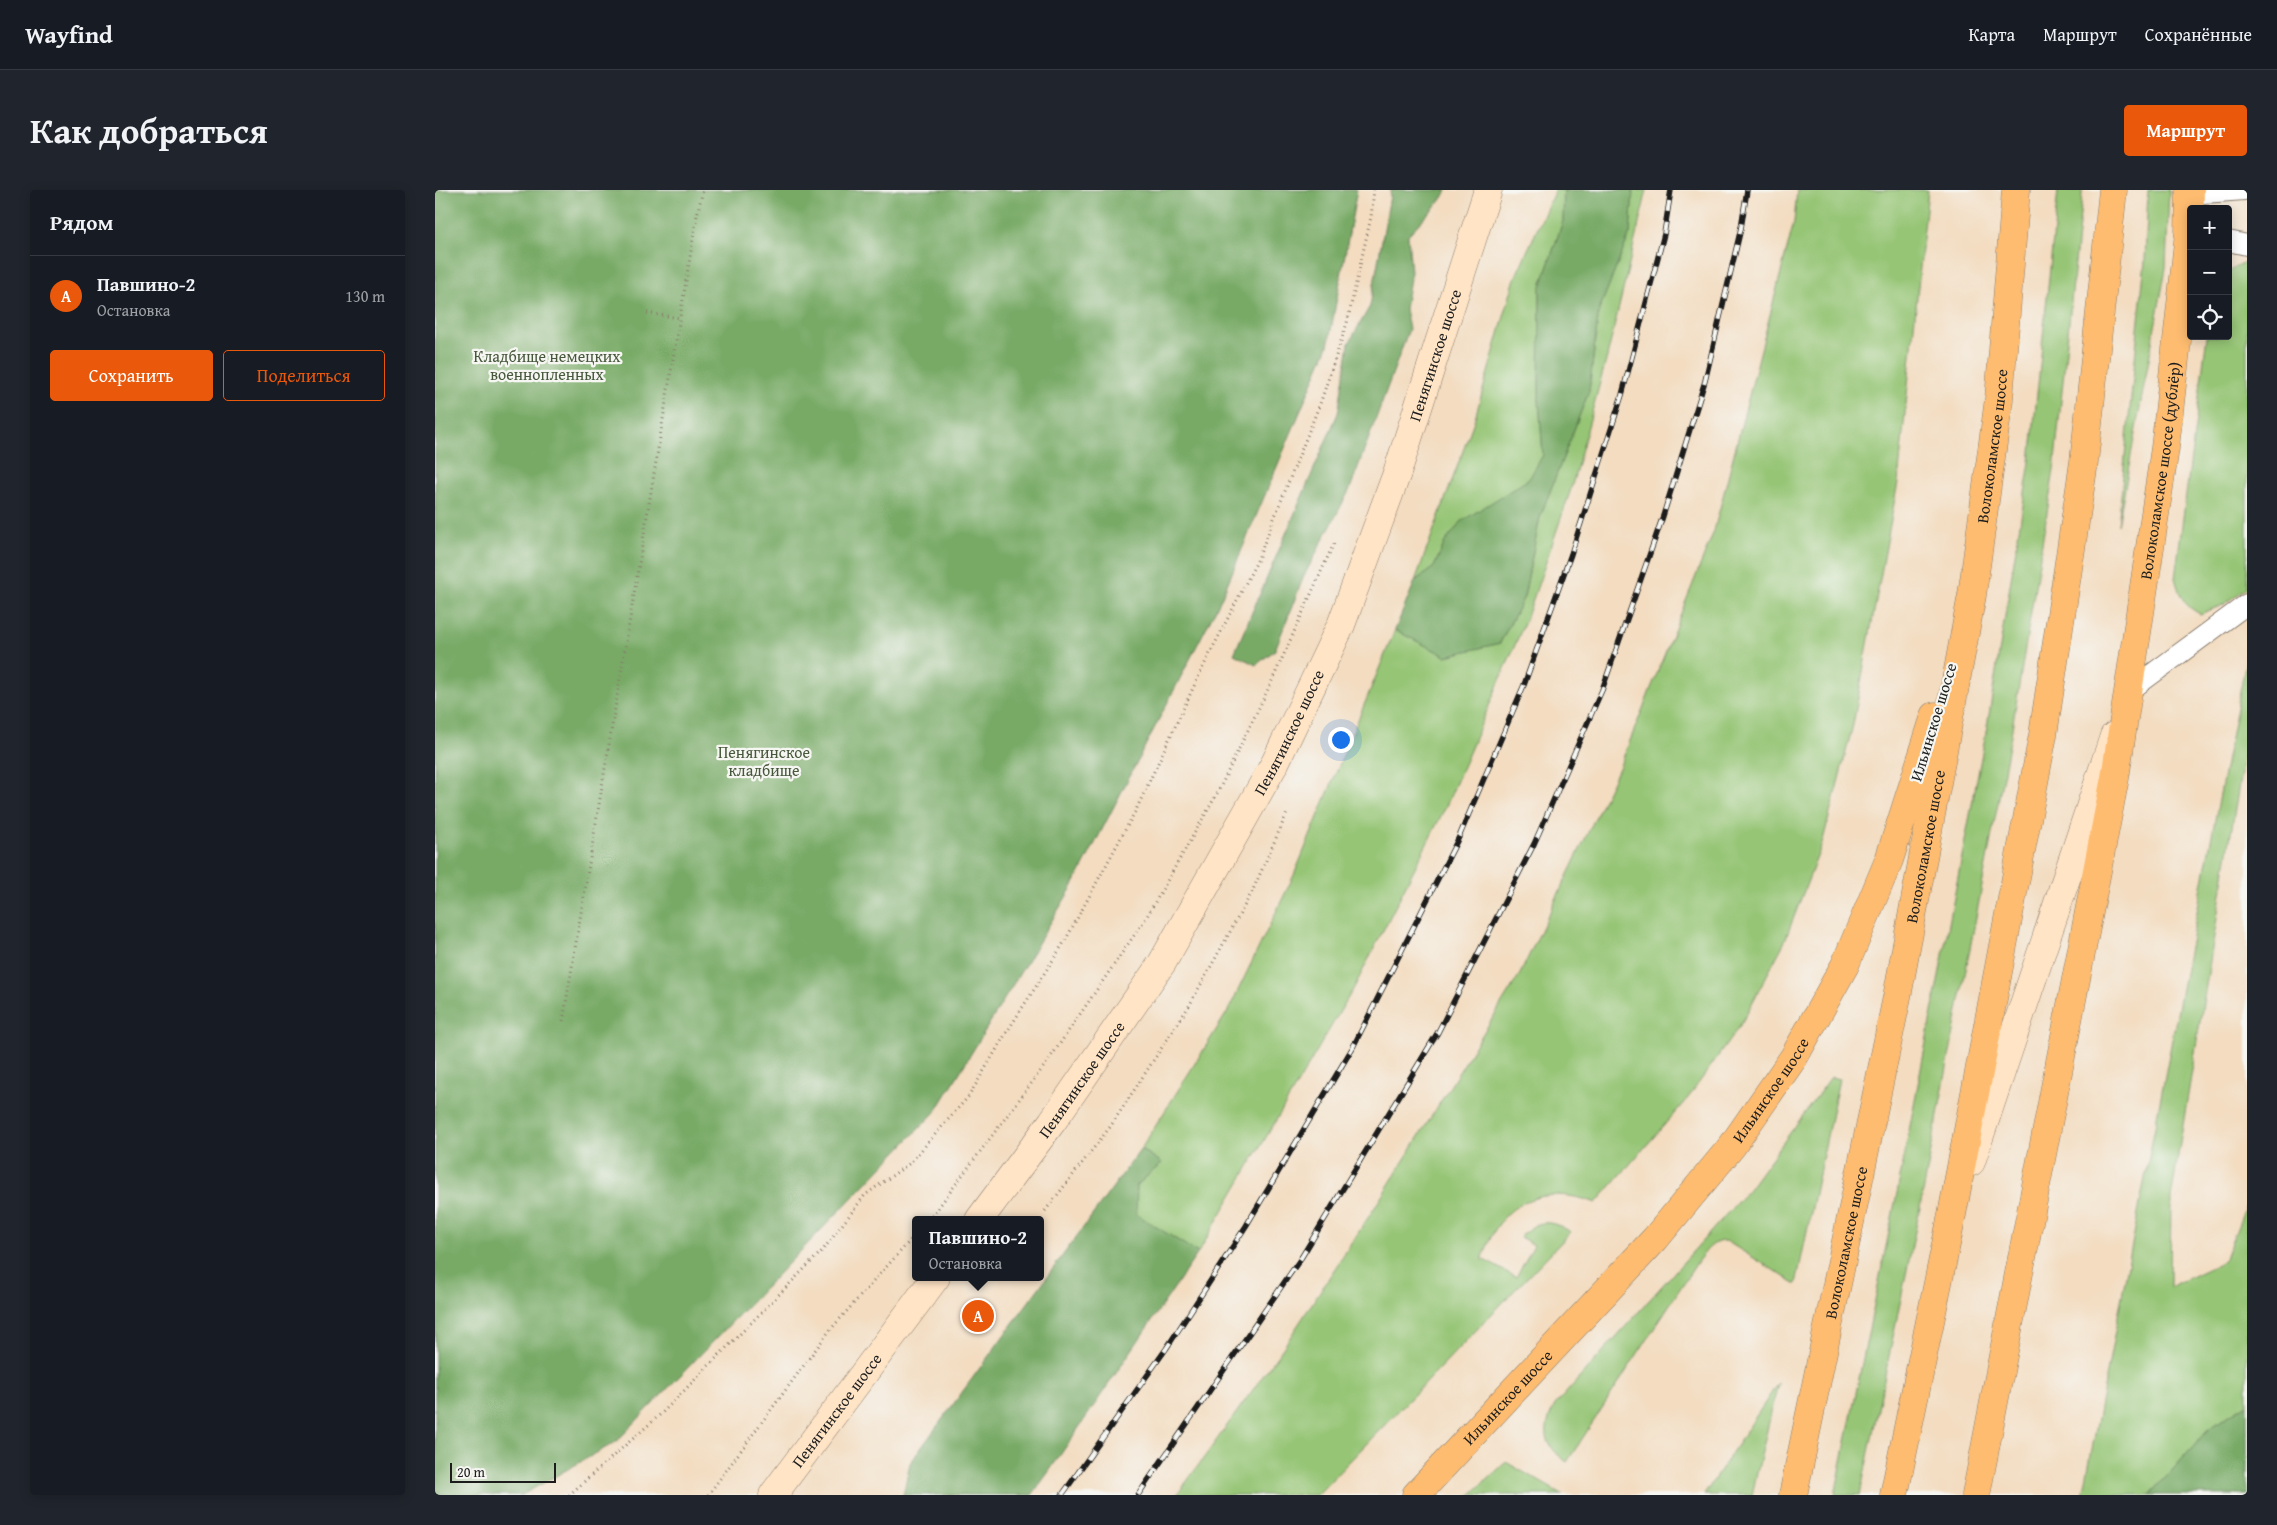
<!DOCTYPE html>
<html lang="ru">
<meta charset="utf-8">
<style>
:root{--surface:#171b24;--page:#20242c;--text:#f1f3f6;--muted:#9ea1a6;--line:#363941;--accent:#ea580c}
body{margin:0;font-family:"Gentium Book Plus",serif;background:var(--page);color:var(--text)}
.controls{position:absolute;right:15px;top:15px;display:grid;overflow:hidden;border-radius:5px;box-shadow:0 2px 12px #0003}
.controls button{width:45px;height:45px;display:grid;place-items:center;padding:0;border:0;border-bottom:1px solid var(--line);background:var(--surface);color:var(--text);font:25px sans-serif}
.scale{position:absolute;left:15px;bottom:12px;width:106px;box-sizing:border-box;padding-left:5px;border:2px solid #1c1c1c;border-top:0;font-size:14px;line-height:18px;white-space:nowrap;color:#1c1c1c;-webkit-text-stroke:4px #f6f6f2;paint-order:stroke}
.you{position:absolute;left:905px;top:549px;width:18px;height:18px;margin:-12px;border:4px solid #fff;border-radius:50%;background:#1a73e8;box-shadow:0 0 0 8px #1a73e833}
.badge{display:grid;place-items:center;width:32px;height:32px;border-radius:50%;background:var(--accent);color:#fff;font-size:16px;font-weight:700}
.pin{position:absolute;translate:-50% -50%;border:2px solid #fff;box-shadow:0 1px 5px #0006}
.popup{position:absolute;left:477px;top:1026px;width:132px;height:65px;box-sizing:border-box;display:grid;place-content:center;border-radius:5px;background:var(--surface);filter:drop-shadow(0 1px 4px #0005);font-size:16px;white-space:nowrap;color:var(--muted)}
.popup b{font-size:19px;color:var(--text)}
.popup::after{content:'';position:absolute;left:50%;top:100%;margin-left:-10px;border:10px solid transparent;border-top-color:var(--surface)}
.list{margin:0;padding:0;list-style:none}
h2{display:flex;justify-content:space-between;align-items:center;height:65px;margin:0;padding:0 20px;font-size:21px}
h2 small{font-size:16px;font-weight:400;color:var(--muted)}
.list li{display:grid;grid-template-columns:32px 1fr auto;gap:15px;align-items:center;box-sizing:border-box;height:80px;padding:0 20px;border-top:1px solid var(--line)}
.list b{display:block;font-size:19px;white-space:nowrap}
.list p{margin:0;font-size:16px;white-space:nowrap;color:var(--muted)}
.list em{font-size:16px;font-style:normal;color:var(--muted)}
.actions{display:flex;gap:10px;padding:15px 20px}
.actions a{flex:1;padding:11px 0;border:1px solid var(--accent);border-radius:5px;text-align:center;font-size:18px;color:var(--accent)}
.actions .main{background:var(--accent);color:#fff}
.icon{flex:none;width:28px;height:28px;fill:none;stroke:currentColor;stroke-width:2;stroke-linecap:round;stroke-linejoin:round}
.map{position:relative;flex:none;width:1812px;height:1305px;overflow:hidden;border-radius:5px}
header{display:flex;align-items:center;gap:30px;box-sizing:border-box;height:70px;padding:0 25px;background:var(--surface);border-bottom:1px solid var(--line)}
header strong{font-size:24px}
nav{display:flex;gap:28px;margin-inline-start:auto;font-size:18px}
.intro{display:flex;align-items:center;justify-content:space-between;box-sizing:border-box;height:120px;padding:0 30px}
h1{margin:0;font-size:35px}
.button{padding:12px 22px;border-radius:5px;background:var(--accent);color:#fff;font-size:18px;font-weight:700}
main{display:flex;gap:30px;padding:0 30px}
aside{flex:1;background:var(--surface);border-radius:5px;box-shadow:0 2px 12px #0003}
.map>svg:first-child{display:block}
.green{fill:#95c575;stroke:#587048}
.forest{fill:#78aa66;stroke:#4a6341}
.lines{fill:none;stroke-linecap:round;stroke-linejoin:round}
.service-casing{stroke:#887c6e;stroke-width:22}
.secondary-casing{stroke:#887c6e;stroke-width:29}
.primary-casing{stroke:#887c6e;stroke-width:29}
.path{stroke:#887c6e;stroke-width:3;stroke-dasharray:1 4;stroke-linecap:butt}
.service{stroke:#fff;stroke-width:20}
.secondary{stroke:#ffe4c6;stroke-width:28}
.primary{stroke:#febc70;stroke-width:28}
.rail-casing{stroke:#1c1c1c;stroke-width:5.5}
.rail{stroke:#f6f6f2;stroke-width:4;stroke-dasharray:11;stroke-linecap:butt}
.labels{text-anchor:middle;stroke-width:4.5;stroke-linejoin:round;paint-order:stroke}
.street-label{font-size:16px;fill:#1c1c1c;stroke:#f6f6f2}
.park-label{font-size:16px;fill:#46573b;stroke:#f6f6f2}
</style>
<header>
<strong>Wayfind</strong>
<nav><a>Карта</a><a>Маршрут</a><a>Сохранённые</a></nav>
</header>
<div class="intro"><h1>Как добраться</h1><a class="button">Маршрут</a></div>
<main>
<aside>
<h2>Рядом<small></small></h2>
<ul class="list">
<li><span class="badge">A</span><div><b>Павшино-2</b><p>Остановка</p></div><em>130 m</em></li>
</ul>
<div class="actions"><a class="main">Сохранить</a><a>Поделиться</a></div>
</aside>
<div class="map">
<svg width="1812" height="1305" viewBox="0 0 1812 1305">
<rect width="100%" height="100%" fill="#f6f6f2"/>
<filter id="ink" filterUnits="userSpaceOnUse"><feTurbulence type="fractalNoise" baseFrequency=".02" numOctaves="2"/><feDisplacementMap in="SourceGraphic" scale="10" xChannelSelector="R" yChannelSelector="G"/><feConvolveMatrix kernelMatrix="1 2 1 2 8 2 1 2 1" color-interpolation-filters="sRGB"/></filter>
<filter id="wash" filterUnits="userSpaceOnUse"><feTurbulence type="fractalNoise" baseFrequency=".0096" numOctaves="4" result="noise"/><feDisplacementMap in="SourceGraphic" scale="20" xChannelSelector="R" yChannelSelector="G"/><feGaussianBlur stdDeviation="1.12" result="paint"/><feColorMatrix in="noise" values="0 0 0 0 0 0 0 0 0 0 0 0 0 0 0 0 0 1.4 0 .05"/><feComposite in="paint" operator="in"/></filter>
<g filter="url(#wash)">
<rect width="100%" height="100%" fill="#f3dcc0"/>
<g class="green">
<polygon points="1120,0 1129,0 1128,31 1105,99 1104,210 1108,265 1095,289 1027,331 1010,352 999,377 980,391 1039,231 1080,88"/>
<polygon points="1198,0 1212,0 1172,167 1136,299 1092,427 1012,614 920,796 763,1063 700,1024 702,995 727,973 706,959 793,821 859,685 960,440 1011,466 1065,453 1089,407 1105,327 1154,201 1164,120 1195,43"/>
<path d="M1362,0H1493L1463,292L1418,535L1387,654L1349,753L1306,834L1253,908L1161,1013C1127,1000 1087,1001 1064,1034C1056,1044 1052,1058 1047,1069L1081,1087L1099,1055L1085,1047C1102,1029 1115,1029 1136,1042L882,1305H742L848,1158L940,1017L1085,784L1184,578L1279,341L1359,32Z"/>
<polygon points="1623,0 1647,0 1647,4 1619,280 1576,545 1487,1008 1425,1305 1400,1305 1462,1003 1552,537 1595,272"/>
<polygon points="1713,0 1734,0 1731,78 1683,335 1710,71"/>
<path d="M1812,72V398L1788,415L1765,424C1748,415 1745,406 1740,388L1772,146H1793V82L1807,73Z"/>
<polygon points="1812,466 1812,546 1736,1008 1735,1097 1789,1071 1812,1013 1812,1214 1776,1237 1715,1305 1648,1305"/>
<path d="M1396,887L1404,889L1361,1094L1291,1051C1278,1050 1271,1061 1263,1071L1132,1272C1108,1255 1107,1240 1120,1215L1314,999Z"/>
<polygon points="1343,1193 1317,1305 1269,1305"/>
<polygon points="1071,1272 1128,1305 1035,1305"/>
</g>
<g class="forest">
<polygon points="0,0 922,0 893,156 786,409 639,694 502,920 181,1252 87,1305 0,1305"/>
<polygon points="956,0 1012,0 1008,8 973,45 976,82 970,119 974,139 915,299 869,386 840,460 821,475 799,464 903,223 914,153 935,116"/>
<polygon points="1129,0 1198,0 1195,43 1164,120 1154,201 1105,327 1089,407 1065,453 1011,466 960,440 980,391 999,377 1010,352 1027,331 1094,289 1108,265 1104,210 1105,99 1128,31"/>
<polygon points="706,959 727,973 702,995 701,1024 763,1063 613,1283 597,1305 468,1305 475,1273"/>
<polygon points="1812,1214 1812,1305 1715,1305 1776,1237"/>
</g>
</g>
<g filter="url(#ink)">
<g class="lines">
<g class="service-casing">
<g id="service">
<polyline points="1755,4 1809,0"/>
<polyline points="1793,51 1812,55"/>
<polyline points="1694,501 1812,414"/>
</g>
</g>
<g class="secondary-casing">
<g id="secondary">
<polyline points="1536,972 1679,546"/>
<path id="s1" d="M544,1030L617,932L727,773L840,573L906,435L962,283L1053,0"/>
<path id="s2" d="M338,1305L501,1087"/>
</g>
</g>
<g class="primary-casing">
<g id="primary">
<path id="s3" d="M981,1305L1220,1049L1297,956L1359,867L1410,775L1454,670L1500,526"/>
<path id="s4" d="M1358,1305L1462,807L1537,405L1564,209L1581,0"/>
<polyline points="1459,1305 1515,1035 1608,545 1649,272 1678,0"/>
<path id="s5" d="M1541,1305L1680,588L1730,258L1754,43L1755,0"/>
</g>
</g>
<g class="path">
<polyline points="212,123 245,128"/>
<polyline points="128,831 262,25 268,0"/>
<polyline points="610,1021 675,937 754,816 817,702 853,621"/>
<polyline points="494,1030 613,871 711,728 783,602 836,493 899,353"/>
<polyline points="134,1305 227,1223 388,1060 430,1005 475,973 534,906 570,845 630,751 701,620 766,481 822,371 886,211 912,133 936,27 939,0"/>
<polyline points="273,1305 395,1140 480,1045"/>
</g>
<use href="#service" class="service"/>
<use href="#secondary" class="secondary"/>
<use href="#primary" class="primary"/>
<g class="rail-casing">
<g id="rail">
<polyline points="627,1305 731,1159 811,1036 918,857 1024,647 1089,495 1136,364 1187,205 1229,44 1236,0"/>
<polyline points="703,1305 866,1068 1003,842 1099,654 1167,500 1228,326 1270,191 1306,38 1312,0"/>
</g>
</g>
<use href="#rail" class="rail"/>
</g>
</g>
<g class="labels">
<g class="street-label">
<text dy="6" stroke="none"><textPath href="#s1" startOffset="984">Пенягинское шоссе</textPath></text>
<text dy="6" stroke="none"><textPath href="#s4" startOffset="1068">Волоколамское шоссе</textPath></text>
<text dy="6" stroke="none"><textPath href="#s5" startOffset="1041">Волоколамское шоссе (дублёр)</textPath></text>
<text transform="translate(1498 532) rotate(-73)" y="6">Ильинское шоссе</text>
<text dy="6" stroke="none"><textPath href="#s1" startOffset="579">Пенягинское шоссе</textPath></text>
<text dy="6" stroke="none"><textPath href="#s4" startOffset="662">Волоколамское шоссе</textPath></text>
<text dy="6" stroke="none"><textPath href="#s1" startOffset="174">Пенягинское шоссе</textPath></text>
<text dy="6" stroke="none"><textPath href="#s3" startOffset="539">Ильинское шоссе</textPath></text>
<text dy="6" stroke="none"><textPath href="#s4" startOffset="258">Волоколамское шоссе</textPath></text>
<text dy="6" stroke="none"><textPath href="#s3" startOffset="134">Ильинское шоссе</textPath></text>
<text dy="6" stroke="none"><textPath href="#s2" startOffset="106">Пенягинское шоссе</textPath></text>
</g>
<g class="park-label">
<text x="112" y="172">Кладбище немецких<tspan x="112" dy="18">военнопленных</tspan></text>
<text x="329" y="568">Пенягинское<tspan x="329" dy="18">кладбище</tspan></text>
</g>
</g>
</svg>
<div class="controls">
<button>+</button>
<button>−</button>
<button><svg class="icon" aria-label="locate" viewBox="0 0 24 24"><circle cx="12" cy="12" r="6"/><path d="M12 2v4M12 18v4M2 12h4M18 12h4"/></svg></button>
</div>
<div class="scale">20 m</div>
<div class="you"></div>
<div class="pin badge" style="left:543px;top:1126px">A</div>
<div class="popup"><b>Павшино-2</b>Остановка</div>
</div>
</main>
